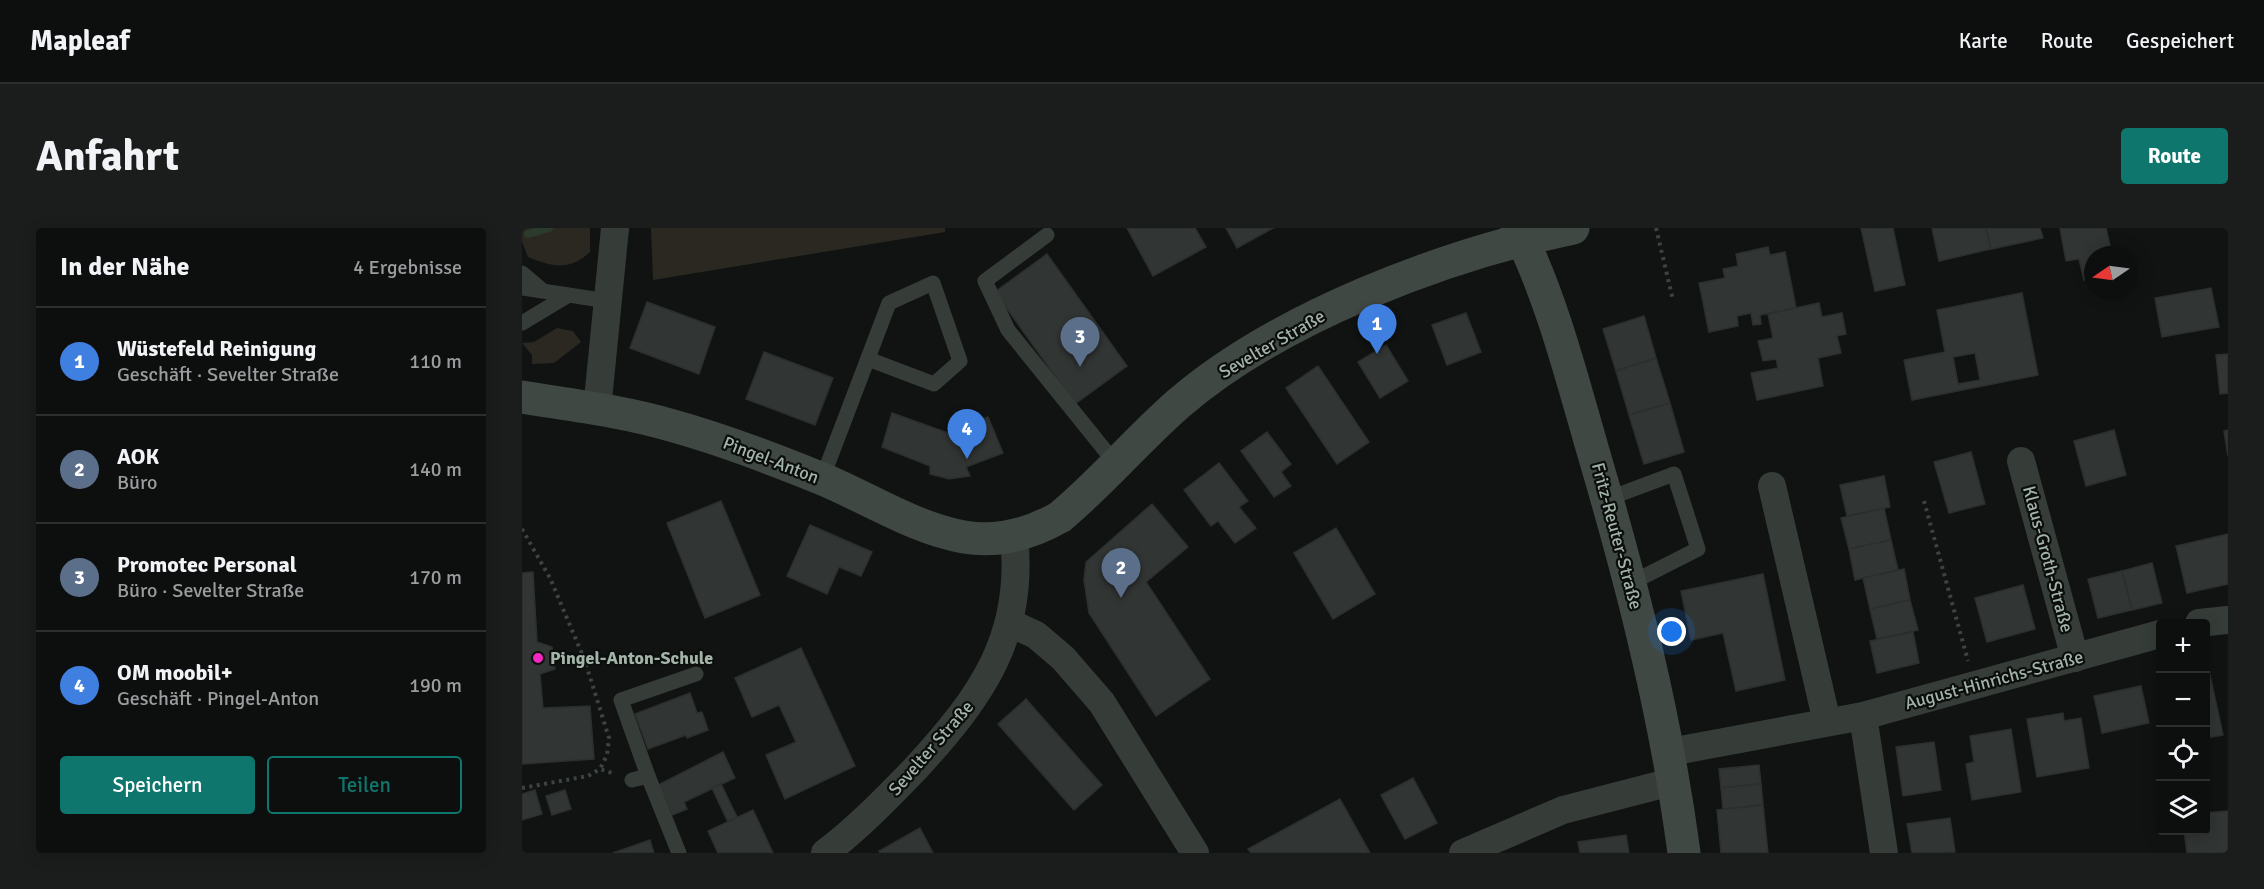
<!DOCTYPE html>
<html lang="de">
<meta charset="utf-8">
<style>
:root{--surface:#0d0e0e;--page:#1b1c1c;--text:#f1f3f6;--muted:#9a9c9e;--line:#2d2e2e;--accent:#0f766e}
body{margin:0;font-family:Signika,sans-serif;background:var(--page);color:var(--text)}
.controls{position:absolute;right:18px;bottom:18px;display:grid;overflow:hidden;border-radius:6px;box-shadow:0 3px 15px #0003}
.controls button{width:54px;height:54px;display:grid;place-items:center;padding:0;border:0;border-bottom:2px solid var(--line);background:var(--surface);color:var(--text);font:30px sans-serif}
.compass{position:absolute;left:1562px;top:18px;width:54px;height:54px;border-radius:50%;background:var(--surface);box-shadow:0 3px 15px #0003;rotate:257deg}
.you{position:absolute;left:1150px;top:404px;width:21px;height:21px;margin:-15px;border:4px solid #fff;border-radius:50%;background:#1a73e8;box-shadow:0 0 0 9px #1a73e833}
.badge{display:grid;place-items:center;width:39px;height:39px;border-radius:50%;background:var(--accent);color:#fff;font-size:20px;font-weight:700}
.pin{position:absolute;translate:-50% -50px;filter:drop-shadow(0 2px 3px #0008)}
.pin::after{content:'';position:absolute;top:32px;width:21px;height:18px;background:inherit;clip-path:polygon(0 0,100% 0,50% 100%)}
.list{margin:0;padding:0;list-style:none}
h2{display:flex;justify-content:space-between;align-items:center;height:78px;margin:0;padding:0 24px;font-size:26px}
h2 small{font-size:20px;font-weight:400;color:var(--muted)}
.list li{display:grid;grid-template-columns:39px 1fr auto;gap:18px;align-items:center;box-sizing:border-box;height:108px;padding:0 24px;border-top:2px solid var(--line)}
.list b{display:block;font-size:22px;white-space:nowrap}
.list p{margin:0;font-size:20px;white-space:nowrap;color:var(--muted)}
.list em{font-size:20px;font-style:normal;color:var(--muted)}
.actions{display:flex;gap:12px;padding:18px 24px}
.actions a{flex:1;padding:14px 0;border:2px solid var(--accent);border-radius:6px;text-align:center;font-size:21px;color:var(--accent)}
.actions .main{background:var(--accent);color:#fff}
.icon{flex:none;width:33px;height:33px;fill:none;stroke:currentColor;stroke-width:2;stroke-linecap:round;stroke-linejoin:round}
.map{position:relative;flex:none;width:1706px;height:625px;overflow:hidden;border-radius:6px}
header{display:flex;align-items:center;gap:36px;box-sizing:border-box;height:84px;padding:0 30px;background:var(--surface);border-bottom:2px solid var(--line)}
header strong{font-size:28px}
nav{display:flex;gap:33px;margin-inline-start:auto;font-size:21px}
.intro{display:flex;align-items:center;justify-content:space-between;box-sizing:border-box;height:144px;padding:0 36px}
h1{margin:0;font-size:42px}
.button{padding:15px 27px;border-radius:6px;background:var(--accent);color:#fff;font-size:21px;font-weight:700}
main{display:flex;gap:36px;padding:0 36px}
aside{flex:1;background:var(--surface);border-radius:6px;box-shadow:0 3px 15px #0003}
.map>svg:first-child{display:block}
.green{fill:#2a2821}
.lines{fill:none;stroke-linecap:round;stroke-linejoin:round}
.stream{stroke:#2a3b2b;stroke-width:8}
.building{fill:#313533;stroke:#2b2f2d;stroke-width:1.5;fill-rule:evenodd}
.path{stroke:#3c443e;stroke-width:4;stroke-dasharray:3 4.5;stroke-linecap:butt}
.lane{stroke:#363d39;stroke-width:15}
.street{stroke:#363d39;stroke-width:28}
.secondary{stroke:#404843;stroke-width:33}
.poi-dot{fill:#f428c1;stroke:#0c0e0d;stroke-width:2}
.labels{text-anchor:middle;stroke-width:4.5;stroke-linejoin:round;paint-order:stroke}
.street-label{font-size:18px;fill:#a2b4a7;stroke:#0c0e0d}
.poi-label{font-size:18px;font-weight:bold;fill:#a2b4a7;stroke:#0c0e0d;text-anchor:start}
</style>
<header>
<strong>Mapleaf</strong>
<nav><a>Karte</a><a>Route</a><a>Gespeichert</a></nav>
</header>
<div class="intro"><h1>Anfahrt</h1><a class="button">Route</a></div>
<main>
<aside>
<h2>In der Nähe<small>4 Ergebnisse</small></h2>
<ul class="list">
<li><span class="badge" style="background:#3f7fe0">1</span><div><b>Wüstefeld Reinigung</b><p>Geschäft · Sevelter Straße</p></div><em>110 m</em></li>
<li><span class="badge" style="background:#5c6f8a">2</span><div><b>AOK</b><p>Büro</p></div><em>140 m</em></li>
<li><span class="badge" style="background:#5c6f8a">3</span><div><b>Promotec Personal</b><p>Büro · Sevelter Straße</p></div><em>170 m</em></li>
<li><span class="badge" style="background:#3f7fe0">4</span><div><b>OM moobil+</b><p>Geschäft · Pingel-Anton</p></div><em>190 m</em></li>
</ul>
<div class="actions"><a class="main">Speichern</a><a>Teilen</a></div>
</aside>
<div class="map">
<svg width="1706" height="625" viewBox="0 0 1706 625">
<rect width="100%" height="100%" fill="#111312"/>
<g class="green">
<path d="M0,0H68V24C48,43 30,39 6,29L0,14Z"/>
<polygon points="129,0 423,0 423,4 131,52"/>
<polygon points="35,100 51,103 59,114 32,135 10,136 10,127 0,115 12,114"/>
</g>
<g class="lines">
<polyline class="stream" points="6,6 27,0"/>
</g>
<g class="building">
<polygon points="605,0 673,0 684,19 631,48"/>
<polygon points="704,0 751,0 715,20"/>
<polygon points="1339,0 1371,0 1383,57 1353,63"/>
<polygon points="1410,0 1464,0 1469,21 1417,33"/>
<polygon points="1464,0 1518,0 1521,10 1469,21"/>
<polygon points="1538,0 1584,0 1588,18 1584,19 1585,27 1571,27 1571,51 1562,52 1557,31 1544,33"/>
<polygon points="1246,19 1248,27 1263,24 1274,80 1238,87 1239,96 1231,97 1229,85 1215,88 1216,98 1187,104 1177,55 1203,50 1201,41 1216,38 1214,26"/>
<polygon points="525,26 605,138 553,176 473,64"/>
<polygon points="1689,60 1697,99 1640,109 1633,70"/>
<path d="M1500,65L1516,147L1390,172L1382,132L1423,124L1415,82ZM1453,125L1458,152L1436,156L1431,129Z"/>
<polygon points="125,74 193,99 177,146 108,120"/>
<polygon points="1297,75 1300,89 1320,85 1324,106 1315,108 1319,125 1296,130 1301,158 1235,172 1229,145 1256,140 1254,131 1241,133 1236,113 1251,110 1246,86"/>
<polygon points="944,85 959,124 925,137 910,97"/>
<polygon points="1122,88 1134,130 1094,143 1081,101"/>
<polygon points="864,117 886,153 858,170 836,134"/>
<polygon points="242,124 311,150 293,197 224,171"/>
<polygon points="1706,126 1706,165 1698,166 1694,127"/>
<polygon points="1134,130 1148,175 1107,187 1094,143"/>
<polygon points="796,138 847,214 815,236 764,160"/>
<polygon points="1148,175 1162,224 1122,236 1107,187"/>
<polygon points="370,185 426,205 466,189 481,225 444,239 448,248 427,251 408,246 408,238 360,219"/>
<polygon points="1592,202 1604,247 1564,258 1552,213"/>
<polygon points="1706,202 1706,228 1702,203"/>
<polygon points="745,204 769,236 759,244 769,258 752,269 719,223"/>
<polygon points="1449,224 1463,276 1427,285 1412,234"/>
<polygon points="697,235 726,273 717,279 734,300 713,315 696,293 689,298 662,262"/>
<polygon points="1362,248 1368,279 1325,288 1318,257"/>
<polygon points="199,273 238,367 183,390 145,295"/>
<polygon points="630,276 666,319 624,354 688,451 634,488 567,385 562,352 564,334"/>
<polygon points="1362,280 1369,312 1327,321 1319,290"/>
<polygon points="288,297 350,324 339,348 317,339 305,366 265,348"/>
<polygon points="814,300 853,366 811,391 772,325"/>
<polygon points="1706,306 1706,356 1665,365 1654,318"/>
<polygon points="1369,312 1376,342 1333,352 1327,321"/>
<polygon points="1630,335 1640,375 1610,382 1600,343"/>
<polygon points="1382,341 1388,372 1348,381 1341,350"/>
<polygon points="1600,343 1610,382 1576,390 1566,351"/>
<polygon points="11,344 15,414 30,419 33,441 18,446 21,480 68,478 72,531 0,536 0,345"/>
<polygon points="1241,346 1263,452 1214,463 1201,405 1169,412 1159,363"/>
<polygon points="1501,357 1513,401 1465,414 1453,370"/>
<polygon points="1388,372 1396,402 1355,411 1348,381"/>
<polygon points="1391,404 1397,435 1355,445 1348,413"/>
<polygon points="279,420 333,538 263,571 244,527 274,514 257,477 230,489 213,450"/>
<polygon points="1684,429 1701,507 1684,510"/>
<polygon points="1619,458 1627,495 1580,505 1572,468"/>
<polygon points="168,465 175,485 180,484 186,502 165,510 164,507 126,521 113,486"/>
<polygon points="504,471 580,557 552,582 476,496"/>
<polygon points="1541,485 1542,493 1559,490 1567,540 1515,549 1505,491"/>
<polygon points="1489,501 1499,564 1450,572 1444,536 1452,534 1448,508"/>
<polygon points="1412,514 1419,562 1381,568 1374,519"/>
<polygon points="201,524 213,550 162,574 165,581 150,587 136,557"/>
<polygon points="1237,537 1239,556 1199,560 1197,541"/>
<polygon points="891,550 915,595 883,611 859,567"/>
<polygon points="199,556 215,589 206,594 190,560"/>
<polygon points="1239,556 1241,577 1201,581 1199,560"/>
<polygon points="13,562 20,586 0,592 0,566"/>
<polygon points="43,562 49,581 30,587 24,568"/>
<polygon points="818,571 848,625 729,625 726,621"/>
<polygon points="1241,577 1246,625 1199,625 1195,582"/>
<polygon points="231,582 251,625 196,625 186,603"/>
<polygon points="1706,583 1706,625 1665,625 1662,602 1684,602 1684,585"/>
<polygon points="1428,590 1433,624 1390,625 1385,596"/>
<polygon points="398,600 411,625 358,625 357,623"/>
<polygon points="1104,607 1107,625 1058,625 1056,614"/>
<polygon points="128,612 132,625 91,625"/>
</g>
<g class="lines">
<g class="path">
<polyline points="1134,0 1151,72"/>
<polyline points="1402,273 1446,433"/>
<polyline points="0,301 28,350 63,433 87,510 85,527 78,541"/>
<polyline points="0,560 66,548 78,541 93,546"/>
</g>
<g class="lane">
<polyline points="525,7 463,53 486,102 594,236"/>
<polyline points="0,45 20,62"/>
<polyline points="0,60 86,73"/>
<polyline points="0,95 45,68"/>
<polyline points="300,251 367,75 411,55 438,133 412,156 346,131"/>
<polyline points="1085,271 1152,246 1176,321 1109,355"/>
<polyline points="126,548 99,472 174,446"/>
<polyline points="110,552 126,548 157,625"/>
</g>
<g class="street">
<polyline points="75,182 93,0"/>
<polyline points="1499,233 1553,430"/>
<polyline points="1250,258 1305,494"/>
<polyline points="488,395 514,407 541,430 580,475 673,625"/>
<polyline points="1677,395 1706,392"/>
<polyline points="1341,488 1362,625"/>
<polyline points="1148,524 1341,488 1638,406"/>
<path d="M303,625C336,600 365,570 394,540C459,469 503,409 492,308"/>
<polyline points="941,625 1041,582 1153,553"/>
</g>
<g class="secondary">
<path d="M995,0C1030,71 1049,147 1071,223C1110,355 1144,488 1162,625"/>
<path d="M0,169C49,177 100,183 148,197C199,211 249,230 298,250C345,269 391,300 442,309C476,315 508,306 538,289C580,254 615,212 656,176C757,89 922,27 1051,0"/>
</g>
</g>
<circle class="poi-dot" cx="16" cy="430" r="6"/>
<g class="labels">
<g class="street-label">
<text transform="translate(750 116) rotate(-30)" y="6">Sevelter Straße</text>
<text transform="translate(249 232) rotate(21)" y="6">Pingel-Anton</text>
<text transform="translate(1095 308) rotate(75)" y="6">Fritz-Reuter-Straße</text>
<text transform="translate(1526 331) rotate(75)" y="6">Klaus-Groth-Straße</text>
<text transform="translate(1472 452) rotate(-15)" y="6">August-Hinrichs-Straße</text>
<text transform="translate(409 520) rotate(-49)" y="6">Sevelter Straße</text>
</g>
<g class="poi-label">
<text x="28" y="436">Pingel-Anton-Schule</text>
</g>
</g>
</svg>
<div class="controls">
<button>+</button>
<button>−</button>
<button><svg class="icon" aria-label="locate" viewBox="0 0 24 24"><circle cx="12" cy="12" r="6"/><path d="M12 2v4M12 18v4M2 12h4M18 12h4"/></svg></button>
<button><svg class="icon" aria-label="layers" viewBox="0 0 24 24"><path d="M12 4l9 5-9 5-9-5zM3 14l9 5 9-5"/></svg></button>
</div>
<svg class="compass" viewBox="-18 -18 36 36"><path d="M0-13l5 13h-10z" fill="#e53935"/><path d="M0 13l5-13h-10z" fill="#9a9c9e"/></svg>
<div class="you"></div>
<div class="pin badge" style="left:855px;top:126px;background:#3f7fe0">1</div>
<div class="pin badge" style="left:599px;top:370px;background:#5c6f8a">2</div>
<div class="pin badge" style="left:558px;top:139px;background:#5c6f8a">3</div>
<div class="pin badge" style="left:445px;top:231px;background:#3f7fe0">4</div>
</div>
</main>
